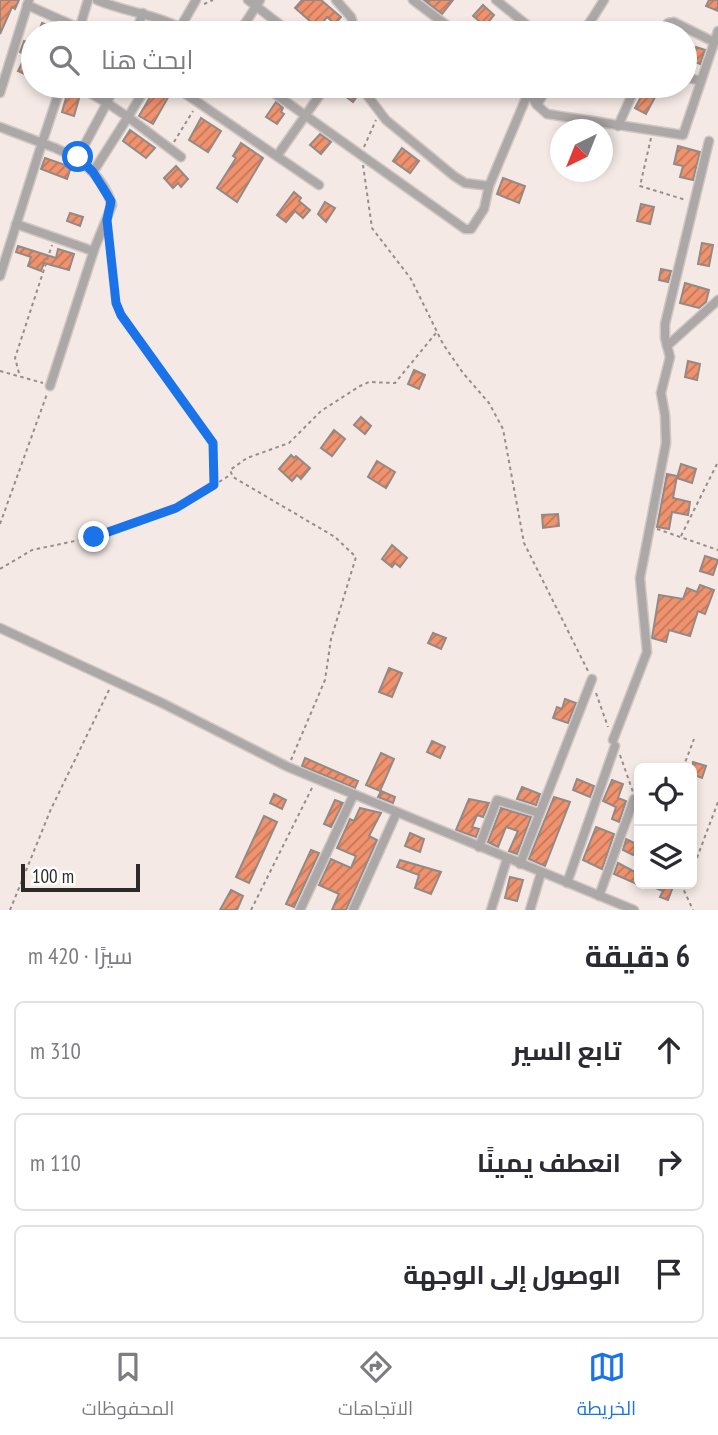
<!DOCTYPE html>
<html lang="ar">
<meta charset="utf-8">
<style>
:root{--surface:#fff;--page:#f2f2f3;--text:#2b2b33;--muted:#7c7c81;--line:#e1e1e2;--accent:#1a73e8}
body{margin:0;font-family:"PT Sans Narrow",Cairo,sans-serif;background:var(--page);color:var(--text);direction:rtl}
.controls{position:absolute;right:21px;bottom:21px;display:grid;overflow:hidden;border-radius:10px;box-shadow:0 4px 10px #0003}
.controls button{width:63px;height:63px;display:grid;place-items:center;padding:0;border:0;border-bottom:2px solid var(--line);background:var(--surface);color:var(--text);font:35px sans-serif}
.compass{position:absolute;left:550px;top:119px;width:63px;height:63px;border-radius:50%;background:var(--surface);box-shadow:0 4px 10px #0003;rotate:223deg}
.scale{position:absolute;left:21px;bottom:18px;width:119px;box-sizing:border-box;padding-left:7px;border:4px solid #2d2928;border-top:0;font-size:19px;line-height:24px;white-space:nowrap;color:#2d2928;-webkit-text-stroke:5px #fff;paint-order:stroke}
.stop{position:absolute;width:21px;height:21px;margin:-16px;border:5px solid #1a73e8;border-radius:50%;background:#fff}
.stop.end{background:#1a73e8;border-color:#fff;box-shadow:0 2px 7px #0008}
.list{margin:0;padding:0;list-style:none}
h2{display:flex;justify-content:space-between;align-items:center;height:91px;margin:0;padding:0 28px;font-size:30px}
h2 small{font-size:23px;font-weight:400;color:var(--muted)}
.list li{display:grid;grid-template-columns:46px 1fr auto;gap:21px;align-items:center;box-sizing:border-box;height:98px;margin:0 14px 14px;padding:0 14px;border:2px solid var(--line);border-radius:10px}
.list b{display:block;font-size:26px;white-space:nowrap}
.list em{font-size:23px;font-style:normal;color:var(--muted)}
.icon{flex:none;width:38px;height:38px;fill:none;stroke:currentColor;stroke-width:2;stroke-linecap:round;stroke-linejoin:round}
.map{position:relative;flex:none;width:718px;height:910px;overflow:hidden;direction:ltr}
.search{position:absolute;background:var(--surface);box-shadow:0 4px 10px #0003;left:21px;right:21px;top:21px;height:77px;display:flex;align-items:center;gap:18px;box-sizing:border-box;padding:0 24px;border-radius:38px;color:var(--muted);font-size:26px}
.sheet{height:427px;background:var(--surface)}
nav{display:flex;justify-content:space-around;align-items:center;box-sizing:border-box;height:98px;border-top:2px solid var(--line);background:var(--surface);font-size:19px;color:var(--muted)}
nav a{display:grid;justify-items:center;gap:4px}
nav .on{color:var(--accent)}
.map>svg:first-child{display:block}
.building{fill:url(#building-hatch);stroke:#938985;stroke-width:2}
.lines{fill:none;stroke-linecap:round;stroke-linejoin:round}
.minor-casing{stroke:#d0c6c3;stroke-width:11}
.path{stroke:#968e8b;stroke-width:2;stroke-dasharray:3.5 3.5;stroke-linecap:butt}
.minor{stroke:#ada8a8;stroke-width:8}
.route{stroke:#1a73e8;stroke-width:9}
</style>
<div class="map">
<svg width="718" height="910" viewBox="0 0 718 910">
<defs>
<pattern id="building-hatch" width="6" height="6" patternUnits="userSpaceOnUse" patternTransform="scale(1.75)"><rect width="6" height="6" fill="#ef926d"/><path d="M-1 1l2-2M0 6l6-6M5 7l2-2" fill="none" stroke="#c2775a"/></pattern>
</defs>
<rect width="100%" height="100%" fill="#f4e9e5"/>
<g class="building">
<polygon points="0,0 19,0 15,9 12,7 0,34"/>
<polygon points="302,0 321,0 341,17 335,24 327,17 318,28 295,8"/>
<polygon points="424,0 453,0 442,14"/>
<polygon points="709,0 718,0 718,11 706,6"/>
<polygon points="483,5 494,15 485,26 473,16"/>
<polygon points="42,23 66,33 38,33"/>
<polygon points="24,41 33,45 31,77 18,71 26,55 20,52"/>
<polygon points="696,47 705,50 700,64 690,60"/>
<polygon points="332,86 345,86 358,95 353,102"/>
<polygon points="647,86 661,86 646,114 635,108"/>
<polygon points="156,87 170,94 153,124 139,116"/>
<polygon points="68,91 80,95 74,116 62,112"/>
<polygon points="276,102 283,108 281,112 284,114 277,124 266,117"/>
<polygon points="201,118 221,131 208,152 189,140"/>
<polygon points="130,130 155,148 146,158 123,141"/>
<polygon points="320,134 331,142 321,154 310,145"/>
<polygon points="241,143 263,158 237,202 217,188 236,158 233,156"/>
<polygon points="678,146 700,152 693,180 680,177 683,166 674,164"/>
<polygon points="402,148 419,161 410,173 393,161"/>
<polygon points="45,158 71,167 67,179 41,169"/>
<polygon points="176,166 188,179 181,187 178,183 173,188 164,178"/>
<polygon points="503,178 525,186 519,203 497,194"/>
<polygon points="294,192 301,198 299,201 310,210 303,218 295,211 286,222 277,215"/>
<polygon points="325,202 335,208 326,222 318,214"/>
<polygon points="641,204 654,207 650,224 637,221"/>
<polygon points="70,213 83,217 80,226 67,221"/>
<polygon points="702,243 713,245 709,266 698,264"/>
<polygon points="18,246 56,258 58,249 74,254 69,270 44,263 41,271 28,266 31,257 16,252"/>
<polygon points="661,269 671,271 668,282 659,280"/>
<polygon points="685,283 709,290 706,302 699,308 680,303"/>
<polygon points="688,361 700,364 697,380 685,377"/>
<polygon points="414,370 425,375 419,389 408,384"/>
<polygon points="361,417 371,426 365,434 354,425"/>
<polygon points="334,430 345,439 332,456 321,448"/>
<polygon points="291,455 294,458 296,456 310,468 301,479 297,475 292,481 279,469"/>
<polygon points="377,461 395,472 386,488 368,477"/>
<polygon points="681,464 696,469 692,483 677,478"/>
<polygon points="667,474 677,476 673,498 690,502 688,515 672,512 669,529 657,527"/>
<polygon points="558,514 559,526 543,528 542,515"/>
<polygon points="392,545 407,558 400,567 395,563 392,567 382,559"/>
<polygon points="705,556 718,560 713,575 700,571"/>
<polygon points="700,585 714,590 705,614 698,611 690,636 669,630 666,642 652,638 659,595 683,599 687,588 697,592"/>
<polygon points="433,633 446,638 441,649 428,643"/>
<polygon points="389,668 402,673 392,697 379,692"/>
<polygon points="565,699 576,703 568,723 553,718 557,707 562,709"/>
<polygon points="432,741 445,747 440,758 427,752"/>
<polygon points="381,753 394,759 380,791 366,785"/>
<polygon points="305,758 358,781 355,788 302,766"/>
<polygon points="693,762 706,766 702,778 692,774"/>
<polygon points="577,779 594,786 590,797 573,790"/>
<polygon points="612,780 623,784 618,798 626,801 619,822 612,819 616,807 603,801"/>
<polygon points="522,787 540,794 536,805 517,799"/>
<polygon points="381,791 395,797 393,803 378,797"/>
<polygon points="274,794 286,800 282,809 270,803"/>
<polygon points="554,797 570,802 545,866 529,859"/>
<polygon points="469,799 489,803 483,817 477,815 472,827 479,829 476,837 456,830"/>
<polygon points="335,800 343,803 331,827 324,824"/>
<polygon points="360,808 381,813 369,836 377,840 346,910 332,910 339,894 319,885 331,859 351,868 356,856 337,848 350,819 354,821"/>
<polygon points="501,808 531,817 517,854 509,851 518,831 506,827 498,847 488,842"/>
<polygon points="264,816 277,822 249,883 236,877"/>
<polygon points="596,827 614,834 602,869 583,860"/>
<polygon points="410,833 424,839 420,852 405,846"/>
<polygon points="626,839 638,845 633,855 623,850"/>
<polygon points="311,850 319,853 294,907 286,904"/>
<polygon points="400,860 441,872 431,894 415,888 419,875 397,867"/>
<polygon points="618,863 639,874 639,885 614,874"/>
<polygon points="510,877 523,880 517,901 505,898"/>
<polygon points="646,884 674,884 668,900 660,897 663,891"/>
<polygon points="231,890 243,896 237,910 220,910"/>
</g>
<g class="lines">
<g class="minor-casing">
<g id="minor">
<path d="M97,0C127,13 160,14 189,33"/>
<polyline points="248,0 291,33"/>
<polyline points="336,0 351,17 356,33"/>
<polyline points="413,0 457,33"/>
<polyline points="496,0 537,33"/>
<polyline points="27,5 90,33"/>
<polyline points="78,33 88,0"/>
<polyline points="135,33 143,13"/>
<polyline points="177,33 196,0"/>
<polyline points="239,33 260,0"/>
<polyline points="583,33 604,0"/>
<polyline points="660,33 668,23 674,22 714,42"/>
<polyline points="685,77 701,81"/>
<polyline points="78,86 107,103 114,86"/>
<polyline points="147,86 128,117 181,157"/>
<polyline points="174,86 319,185"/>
<polyline points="264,86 465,229 471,229 484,209 489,186"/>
<polyline points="360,86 386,120 454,176 465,183 489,186 529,91"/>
<polyline points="525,86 537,105"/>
<polyline points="548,86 537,105 547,114 683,135 718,31"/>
<polyline points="0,93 29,0"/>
<polyline points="618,126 636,86"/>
<polyline points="0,127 42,143 61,86"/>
<polyline points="277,156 326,86"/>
<polyline points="78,157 107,103 128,117 93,172"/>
<polyline points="16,224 93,251"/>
<path d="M0,276L42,143C74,154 101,170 112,205L95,247L50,386"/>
<polyline points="667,346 718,300"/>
<polyline points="0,628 162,703 288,767 634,910"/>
<polyline points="613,740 647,652 640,578 666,443 665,415 661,393 670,357 665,338 665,324 709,141"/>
<polyline points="479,847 497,800 539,813"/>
<polyline points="520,864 592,679"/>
<polyline points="567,883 615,746"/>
<polyline points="599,896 634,799"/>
<polyline points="300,910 353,796"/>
<polyline points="353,910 396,814"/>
<polyline points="491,910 507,859"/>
<polyline points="530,910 541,873"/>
</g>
</g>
<g class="path">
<polyline points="204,4 213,0"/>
<polyline points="202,97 208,86"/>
<polyline points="651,138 640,186 686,200"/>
<polyline points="174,142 193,111"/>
<polyline points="364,147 376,120"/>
<polyline points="363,165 372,228 411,279 443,344 463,373 489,403 503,429 524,543 588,671"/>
<polyline points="108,235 116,303 121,315 213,444 214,485"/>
<polyline points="0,371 43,383"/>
<polyline points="19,373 15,358 52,245"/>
<polyline points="0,524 47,394"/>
<polyline points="657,529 718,550"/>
<polyline points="681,536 718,462"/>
<polyline points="0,569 32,550 94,537 158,515 194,498 230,475"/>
<polyline points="596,693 608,727"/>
<polyline points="620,755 633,792"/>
<polyline points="291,760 325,680 331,639 356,557 335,537 233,477 230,470 247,458 289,443 321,411 360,386 369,382 395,383 436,333"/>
<polyline points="683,768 694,739"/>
<polyline points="692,871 718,802"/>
<polyline points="681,884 693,910"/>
<polyline points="10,910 51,809 110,688"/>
<polyline points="251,910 313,786"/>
</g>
<use href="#minor" class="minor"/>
</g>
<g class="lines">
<polyline class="route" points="78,157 93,172 111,201 107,220 116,303 121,315 213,443 214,485 176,508 94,537"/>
</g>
</svg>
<div class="controls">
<button><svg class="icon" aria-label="locate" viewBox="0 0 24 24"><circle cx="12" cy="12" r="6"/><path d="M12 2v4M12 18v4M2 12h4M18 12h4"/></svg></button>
<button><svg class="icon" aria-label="layers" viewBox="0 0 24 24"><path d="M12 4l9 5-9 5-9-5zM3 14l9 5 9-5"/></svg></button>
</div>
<svg class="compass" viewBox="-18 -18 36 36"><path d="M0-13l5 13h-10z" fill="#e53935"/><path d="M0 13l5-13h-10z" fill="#7c7c81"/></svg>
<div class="scale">100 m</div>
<div class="stop" style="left:78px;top:157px"></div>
<div class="stop end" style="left:94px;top:537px"></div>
<div class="search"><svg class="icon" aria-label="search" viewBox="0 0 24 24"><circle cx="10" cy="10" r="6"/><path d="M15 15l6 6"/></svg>ابحث هنا</div>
</div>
<section class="sheet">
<h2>6 دقيقة<small>سيرًا · 420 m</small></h2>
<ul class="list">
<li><svg class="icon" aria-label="ahead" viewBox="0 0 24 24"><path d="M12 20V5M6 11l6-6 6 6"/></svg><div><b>تابع السير</b></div><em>310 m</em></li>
<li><svg class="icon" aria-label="right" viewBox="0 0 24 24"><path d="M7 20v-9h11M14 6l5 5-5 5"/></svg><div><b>انعطف يمينًا</b></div><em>110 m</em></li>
<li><svg class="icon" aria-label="arrive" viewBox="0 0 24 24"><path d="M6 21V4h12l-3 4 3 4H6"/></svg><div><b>الوصول إلى الوجهة</b></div></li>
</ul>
</section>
<nav>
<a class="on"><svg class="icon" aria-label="map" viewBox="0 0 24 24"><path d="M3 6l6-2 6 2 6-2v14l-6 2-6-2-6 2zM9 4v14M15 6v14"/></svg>الخريطة</a>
<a><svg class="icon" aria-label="directions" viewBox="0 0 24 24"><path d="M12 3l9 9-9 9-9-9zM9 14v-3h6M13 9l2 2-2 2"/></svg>الاتجاهات</a>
<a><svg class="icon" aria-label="saved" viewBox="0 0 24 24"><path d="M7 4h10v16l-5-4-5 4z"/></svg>المحفوظات</a>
</nav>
